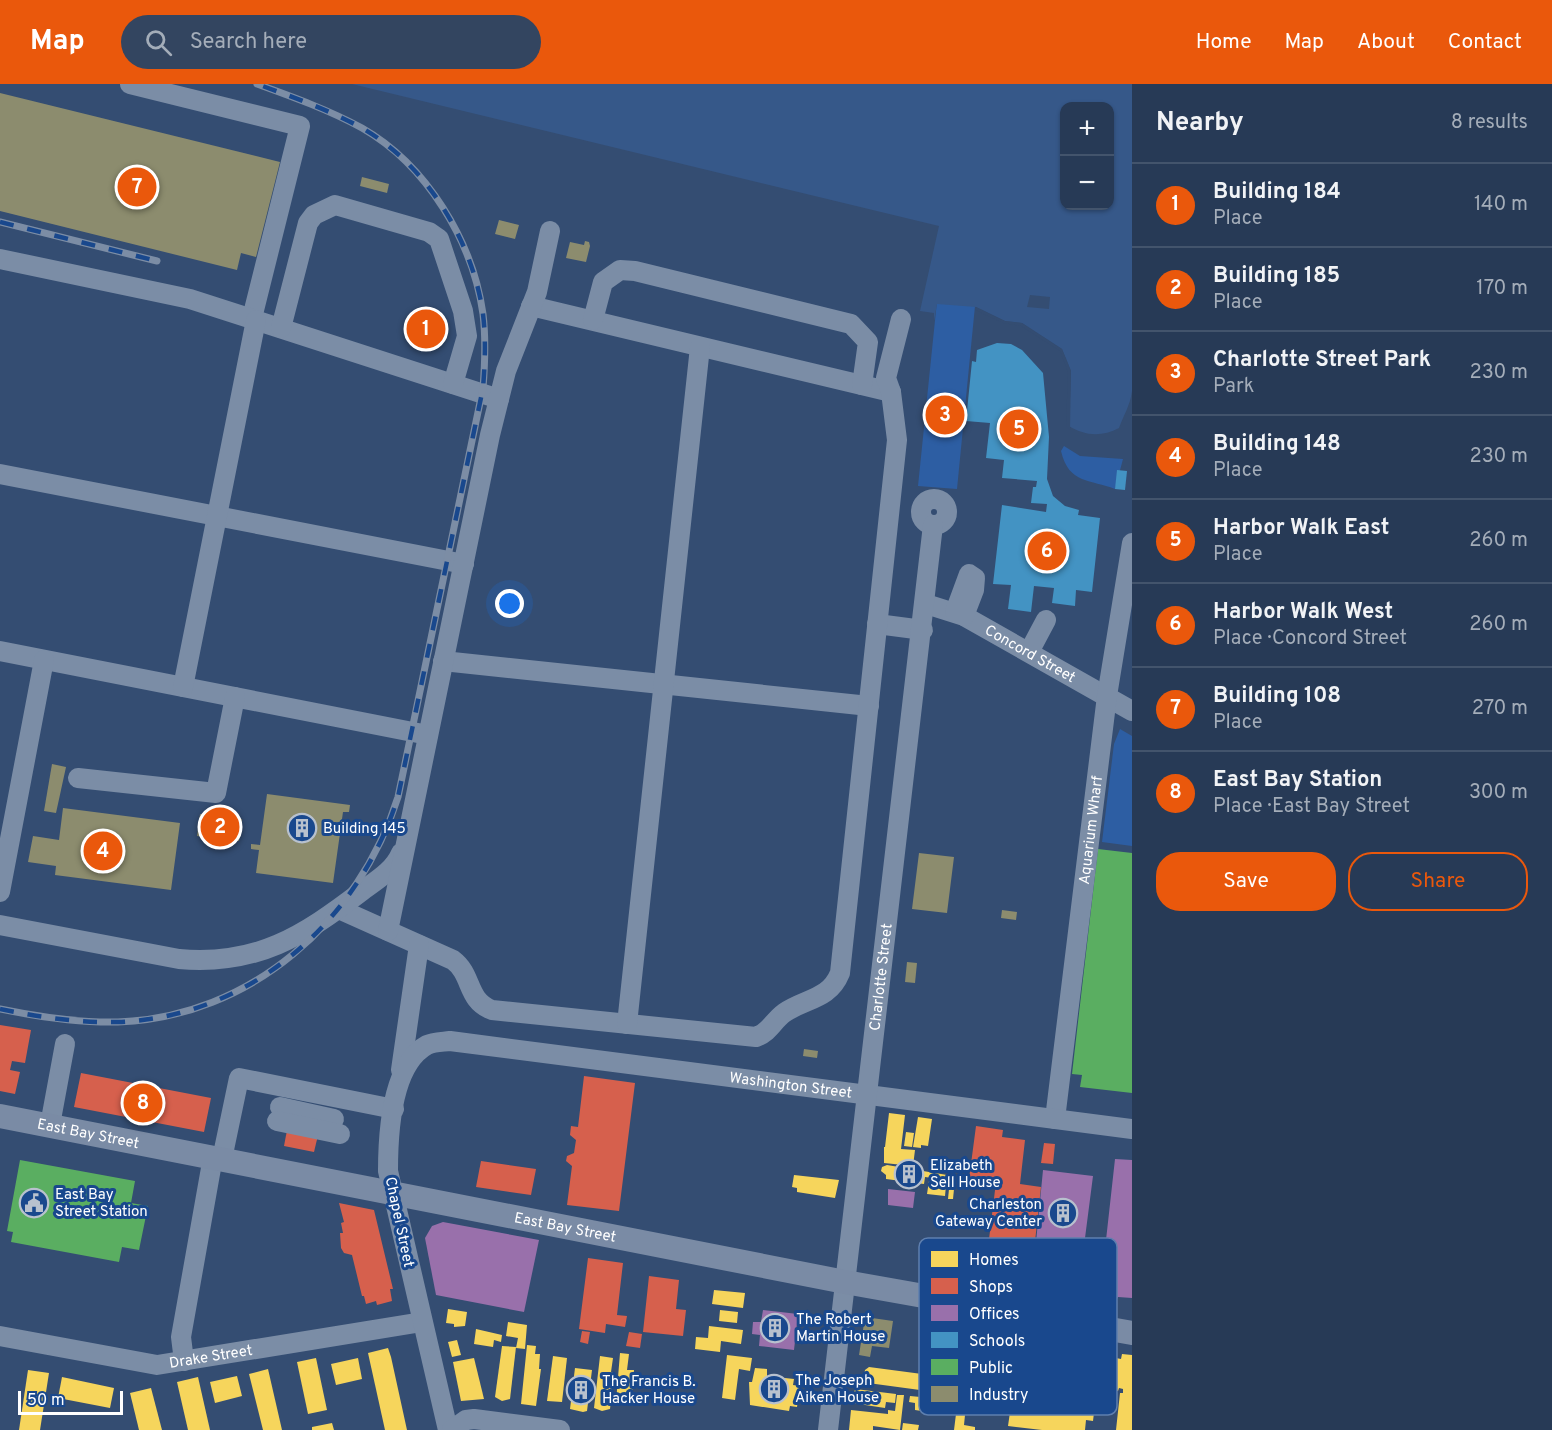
<!DOCTYPE html>
<meta charset="utf-8">
<style>
:root{--surface:#273a56;--page:#334560;--text:#f1f3f6;--muted:#a4adb9;--line:#43546c;--accent:#ea580c}
body{margin:0;font-family:Overpass,sans-serif;background:var(--page);color:var(--text)}
.controls{position:absolute;right:18px;top:18px;display:grid;overflow:hidden;border-radius:12px;box-shadow:0 2px 4px #0004}
.controls button{width:54px;height:54px;display:grid;place-items:center;padding:0;border:0;border-bottom:2px solid var(--line);background:var(--surface);color:var(--text);font:30px sans-serif}
.scale{position:absolute;left:18px;bottom:15px;width:105px;box-sizing:border-box;padding-left:6px;border:3px solid #fff;border-top:0;font-size:16px;line-height:21px;white-space:nowrap;color:#fff;-webkit-text-stroke:4px #19488d;paint-order:stroke}
.you{position:absolute;left:510px;top:520px;width:21px;height:21px;margin:-15px;border:4px solid #fff;border-radius:50%;background:#1a73e8;box-shadow:0 0 0 9px #1a73e833}
.badge{display:grid;place-items:center;width:39px;height:39px;border-radius:50%;background:var(--accent);color:#fff;font-size:20px;font-weight:700}
.pin{position:absolute;translate:-50% -50%;border:3px solid #fff;box-shadow:0 2px 6px #0006}
.list{margin:0;padding:0;list-style:none}
h2{display:flex;justify-content:space-between;align-items:center;height:78px;margin:0;padding:0 24px;font-size:26px}
h2 small{font-size:20px;font-weight:400;color:var(--muted)}
.list li{display:grid;grid-template-columns:39px 1fr auto;gap:18px;align-items:center;box-sizing:border-box;height:84px;padding:0 24px;border-top:2px solid var(--line)}
.list b{display:block;font-size:22px;white-space:nowrap}
.list p{margin:0;font-size:20px;white-space:nowrap;color:var(--muted)}
.list em{font-size:20px;font-style:normal;color:var(--muted)}
.actions{display:flex;gap:12px;padding:18px 24px}
.actions a{flex:1;padding:14px 0;border:2px solid var(--accent);border-radius:24px;text-align:center;font-size:21px;color:var(--accent)}
.actions .main{background:var(--accent);color:#fff}
.icon{flex:none;width:33px;height:33px;fill:none;stroke:currentColor;stroke-width:2;stroke-linecap:round;stroke-linejoin:round}
.map{position:relative;flex:none;width:1132px;height:1346px;overflow:hidden}
header{display:flex;align-items:center;gap:36px;box-sizing:border-box;height:84px;padding:0 30px;background:var(--accent);color:#fff}
header strong{font-size:28px}
nav{display:flex;gap:33px;margin-inline-start:auto;font-size:21px}
.search{width:420px;height:54px;background:var(--page);display:flex;align-items:center;gap:15px;box-sizing:border-box;padding:0 21px;border-radius:33px;color:var(--muted);font-size:22px}
main{display:flex}
aside{flex:1;background:var(--surface)}
.map>svg:first-child{display:block}
.green{fill:#2d5ea3}
.water{fill:#365889;fill-rule:evenodd}
.pier{fill:#344d72}
.homes{fill:#f6d55c}
.shops{fill:#d6604d}
.offices{fill:#9970ab}
.schools{fill:#4393c3}
.public{fill:#5aae61}
.industry{fill:#8c8c6e}
.lines{fill:none;stroke-linecap:round;stroke-linejoin:round}
.minor{stroke:#7b8da6;stroke-width:20}
.major{stroke:#7a8ba5;stroke-width:24}
.rail-casing{stroke:#7c8da5;stroke-width:7}
.rail{stroke:#19488d;stroke-width:4.5;stroke-dasharray:14;stroke-linecap:butt}
.labels{text-anchor:middle;stroke-width:6;stroke-linejoin:round;paint-order:stroke}
.street-label{font-size:15px;fill:#fff;stroke:#19488d}
.poi-label{font-size:15px;fill:#fff;stroke:#19488d;text-anchor:start}
.key{fill:#19488d;stroke:#5e7faf;stroke-width:1.5}
.key-label{font-size:16px;fill:#fff}
</style>
<header>
<strong>Map</strong>
<div class="search"><svg class="icon" aria-label="search" viewBox="0 0 24 24"><circle cx="10" cy="10" r="6"/><path d="M15 15l6 6"/></svg>Search here</div>
<nav><a>Home</a><a>Map</a><a>About</a><a>Contact</a></nav>
</header>
<main>
<div class="map">
<svg width="1132" height="1346" viewBox="0 0 1132 1346">
<rect width="100%" height="100%" fill="#344d72"/>
<g class="green">
<polygon points="937,217 975,222 957,405 918,402"/>
<path d="M1064,362L1080,372L1123,375L1115,405C1091,395 1069,401 1061,367Z"/>
<polygon points="1120,645 1132,652 1132,762 1102,758 1114,660"/>
</g>
<path class="water" d="M352,0H1132V307C1130,322 1124,330 1119,344C1102,353 1085,352 1069,342L1071,287L1062,265L1022,239L1005,237L976,223L937,220L934,237V229L920,227L939,142ZM1064,22H1110V122H1064Z"/>
<g class="pier">
<polygon points="1030,211 1050,213 1049,225 1027,223"/>
<polygon points="976,223 1005,237 1022,239 1062,265 1071,287 1070,346 1066,342 1068,288 1060,267 1021,242 1003,239 975,226"/>
</g>
<g class="homes">
<polygon points="889,1029 905,1031 901,1065 915,1066 913,1082 884,1079 884,1063 891,1063 885,1063"/>
<polygon points="918,1033 932,1035 928,1062 921,1061 921,1064 913,1063"/>
<polygon points="906,1048 914,1049 912,1063 904,1062"/>
<polygon points="887,1081 947,1091 945,1112 927,1110 929,1097 932,1097 932,1094 925,1093 924,1100 886,1095 886,1091 881,1087 882,1083"/>
<polygon points="794,1091 839,1096 835,1114 797,1108 797,1104 792,1103"/>
<polygon points="949,1105 954,1105 953,1115 948,1115"/>
<polygon points="714,1206 745,1209 743,1224 712,1220"/>
<polygon points="448,1225 467,1228 465,1242 454,1243 454,1240 446,1239"/>
<polygon points="720,1226 738,1228 737,1239 719,1237"/>
<polygon points="508,1238 527,1241 525,1265 516,1264 518,1254 506,1252"/>
<polygon points="709,1242 743,1246 741,1260 721,1257 720,1268 695,1265 696,1253 708,1254"/>
<polygon points="476,1245 502,1251 501,1258 494,1256 493,1263 474,1260"/>
<polygon points="1013,1250 1098,1263 1107,1267 1106,1272 1121,1275 1122,1270 1132,1271 1132,1346 1116,1346 1120,1309 1123,1309 1123,1305 1119,1304 1118,1307 1097,1304 1093,1337 1086,1336 1085,1346 1042,1346 1008,1342 1013,1307 1017,1308 1021,1277 1004,1274 1003,1270 1006,1252 1013,1253"/>
<polygon points="457,1256 461,1271 452,1273 448,1258"/>
<polygon points="527,1261 536,1262 535,1270 540,1270 539,1285 541,1285 536,1322 521,1320"/>
<polygon points="502,1262 516,1263 510,1315 502,1317 495,1313"/>
<polygon points="388,1264 391,1273 407,1346 385,1346 368,1269"/>
<polygon points="620,1269 629,1270 627,1286 634,1286 631,1320 616,1318"/>
<polygon points="727,1271 752,1274 750,1287 739,1285 735,1316 722,1314"/>
<polygon points="553,1272 567,1274 562,1318 547,1317"/>
<polygon points="600,1272 613,1274 611,1288 614,1288 610,1325 602,1327 594,1324"/>
<polygon points="316,1274 327,1326 308,1330 297,1278"/>
<polygon points="358,1274 362,1295 336,1301 331,1280"/>
<polygon points="474,1274 484,1315 461,1317 453,1278"/>
<polygon points="869,1283 922,1290 920,1306 868,1299 864,1291 865,1286"/>
<polygon points="575,1284 592,1286 587,1327 583,1328 570,1325"/>
<polygon points="755,1284 767,1285 767,1292 794,1295 793,1301 800,1302 797,1323 790,1322 789,1327 750,1321 749,1298 752,1298"/>
<polygon points="268,1285 282,1346 263,1346 249,1290"/>
<polygon points="28,1286 49,1289 40,1346 19,1346"/>
<polygon points="237,1292 242,1312 215,1319 210,1298"/>
<polygon points="62,1293 114,1304 110,1324 58,1314"/>
<polygon points="198,1293 210,1346 188,1346 177,1298"/>
<polygon points="151,1304 162,1346 139,1346 130,1309"/>
<polygon points="855,1305 896,1310 895,1319 886,1318 885,1324 852,1319"/>
<polygon points="897,1311 904,1311 900,1346 873,1342 873,1346 849,1346 851,1326 888,1330 888,1326 895,1327"/>
<polygon points="910,1312 931,1314 928,1328 915,1326 915,1319 909,1318"/>
<polygon points="956,1330 965,1331 964,1341 975,1343 975,1346 954,1346"/>
<polygon points="332,1339 334,1346 312,1346 312,1343"/>
<polygon points="903,1339 919,1341 918,1346 902,1346"/>
</g>
<g class="shops">
<polygon points="0,941 31,946 25,979 12,977 10,986 20,988 15,1010 0,1007"/>
<polygon points="81,989 211,1014 204,1048 74,1023"/>
<polygon points="584,992 635,999 619,1127 567,1121 572,1082 566,1077 567,1072 574,1069 576,1056 570,1051 571,1042 578,1043"/>
<polygon points="288,1041 319,1047 314,1068 284,1062"/>
<polygon points="976,1042 1003,1046 1002,1053 1025,1056 1020,1100 1041,1103 1031,1194 985,1188 996,1098 969,1095"/>
<polygon points="1044,1059 1055,1060 1053,1080 1041,1079"/>
<polygon points="481,1077 536,1085 531,1111 476,1103"/>
<polygon points="339,1119 374,1126 393,1205 390,1205 392,1217 377,1221 376,1217 366,1220 364,1212 362,1212 352,1171 344,1169 341,1164 340,1149 343,1149 341,1139 344,1138"/>
<polygon points="588,1174 623,1179 617,1231 627,1232 625,1243 606,1240 605,1249 579,1245"/>
<polygon points="649,1192 679,1196 676,1225 686,1226 683,1252 643,1248"/>
<polygon points="582,1247 590,1248 588,1260 580,1258"/>
<polygon points="629,1248 642,1250 640,1264 626,1262"/>
</g>
<g class="offices">
<polygon points="1115,1075 1132,1076 1132,1214 1118,1213 1117,1215 1109,1212 1109,1215 1100,1214 1098,1207 1087,1208 1080,1204 1077,1215 1031,1210 1043,1086 1093,1092 1085,1154 1106,1156"/>
<polygon points="888,1105 915,1108 913,1124 888,1121"/>
<polygon points="443,1138 539,1156 524,1228 436,1211 425,1154 432,1142"/>
<polygon points="763,1226 798,1230 794,1266 759,1262 760,1251 752,1250 753,1238 761,1238"/>
</g>
<g class="schools">
<polygon points="997,259 1011,260 1022,266 1043,289 1049,353 1047,395 1053,412 1065,422 1079,426 1078,431 1100,434 1092,508 1076,506 1075,522 1052,519 1054,504 1034,502 1031,528 1008,525 1011,501 993,500 1002,421 1046,428 1047,420 1031,419 1033,403 1036,403 1037,397 1002,394 1004,376 986,374 990,339 966,337 972,277 976,278 977,266"/>
<polygon points="1117,386 1127,387 1125,406 1115,405"/>
</g>
<g class="public">
<polygon points="1098,765 1132,769 1132,1009 1080,1003 1082,991 1072,990"/>
<polygon points="20,1076 135,1097 131,1119 148,1122 139,1166 122,1163 119,1178 11,1158 13,1148 7,1147"/>
</g>
<g class="industry">
<polygon points="0,9 280,78 256,173 241,169 237,186 0,127"/>
<polygon points="362,93 389,100 387,109 360,102"/>
<polygon points="499,136 519,141 515,155 495,150"/>
<polygon points="585,157 589,158 590,162 586,178 566,174 570,158 584,161"/>
<polygon points="407,236 447,246 445,254 405,245"/>
<polygon points="52,680 66,683 56,729 44,727"/>
<polygon points="267,710 350,721 349,728 343,728 333,799 256,789 259,766 251,765 251,760 260,761"/>
<polygon points="63,724 180,739 171,806 55,791 56,782 28,778 33,752 59,756"/>
<polygon points="200,730 242,735 239,757 197,752"/>
<polygon points="919,769 954,773 947,829 912,825"/>
<polygon points="1002,826 1017,828 1016,836 1001,834"/>
<polygon points="907,878 917,879 915,899 905,898"/>
<polygon points="804,965 818,967 817,974 803,972"/>
<polygon points="865,1233 893,1237 889,1264 872,1262 870,1273 859,1271"/>
</g>
<g class="lines">
<g class="minor">
<polyline points="130,0 300,42 252,234"/>
<polyline points="0,175 190,215 499,315"/>
<polyline points="531,222 891,308"/>
<polyline points="593,236 603,198 620,186 635,187 851,240 868,258 862,301"/>
<polyline points="281,244 308,139 314,131 335,121 429,148 439,155 463,227 467,252 453,300"/>
<polyline points="0,390 464,480"/>
<circle cx="934" cy="428" r="13"/>
<path id="s1" d="M926,520L964,532L1132,627"/>
<polyline points="955,528 969,490 975,494 974,506 964,532"/>
<polyline points="877,540 923,546"/>
<polyline points="0,567 428,651"/>
<polyline points="1029,568 1046,536"/>
<polyline points="443,577 869,622"/>
<polyline points="183,603 256,236"/>
<polyline points="78,694 216,709 235,613"/>
<polyline points="0,808 44,576"/>
<path d="M339,825L453,876C473,891 466,916 492,926L756,953C770,948 773,937 784,929C806,914 829,916 840,889L897,356L891,308L886,294L901,235"/>
<path d="M0,841L179,875C257,882 303,852 362,807C377,796 394,786 401,769"/>
<polyline points="388,847 490,351 506,287 537,208 550,147"/>
<polyline points="627,940 700,263"/>
<polyline points="401,986 419,861"/>
<polyline points="280,1023 334,1035"/>
<path id="s2" d="M1055,1035L1107,612L1132,459"/>
<polyline points="277,1037 340,1050"/>
<polyline points="50,1041 65,960"/>
<polyline points="222,1075 239,994 394,1025"/>
<path id="s3" d="M0,1252L157,1281L422,1238"/>
<polyline points="184,1277 181,1253 213,1073"/>
<path id="s4" d="M448,1346L388,1087C388,1051 391,981 427,961C433,958 442,958 450,957L1132,1045"/>
<polyline points="452,1346 466,1336 474,1335 560,1346"/>
<path id="s5" d="M828,1346L933,441"/>
</g>
<path class="major" id="s6" d="M0,1032L845,1198L1132,1249"/>
<g class="rail-casing">
<g id="rail">
<polyline points="0,138 157,177"/>
<path d="M0,925C39,933 78,939 118,938C251,933 359,837 398,713L483,304C485,279 486,255 483,230C473,158 427,81 362,44C329,26 293,13 257,0"/>
</g>
</g>
<use href="#rail" class="rail"/>
</g>
<defs>
<g id="building-ring" transform="scale(1.5)"><circle r="9.5" fill="#19488d" stroke="#b8c1ce" stroke-width="1.5"/><path d="M-4-6H4V6H1V3H-1V6H-4ZM-2.5-4.3h1.7v1.8h-1.7ZM.8-4.3h1.7v1.8H.8ZM-2.5-1h1.7V.8h-1.7ZM.8-1h1.7V.8H.8Z" fill="#b8c1ce"/></g>
<g id="civic-ring" transform="scale(1.5)"><circle r="9.5" fill="#19488d" stroke="#b8c1ce" stroke-width="1.5"/><path d="M-.6-6.5H3V-4.5H.6V-3L4-1V1h2V6H-6V1h2V-1L-.6-3ZM-1.2 2.5V6h2.4V2.5Z" fill="#b8c1ce"/></g>
</defs>
<g fill-rule="evenodd">
<use href="#building-ring" x="302" y="744"/>
<use href="#building-ring" x="909" y="1090"/>
<use href="#civic-ring" x="34" y="1119"/>
<use href="#building-ring" x="1063" y="1129"/>
<use href="#building-ring" x="775" y="1244"/>
<use href="#building-ring" x="774" y="1305"/>
<use href="#building-ring" x="581" y="1306"/>
</g>
<g class="labels">
<g class="street-label">
<text dy="5" stroke="none"><textPath href="#s1" startOffset="116">Concord Street</textPath></text>
<text dy="5" stroke="none"><textPath href="#s2" startOffset="291">Aquarium Wharf</textPath></text>
<text dy="5" stroke="none"><textPath href="#s5" startOffset="456">Charlotte Street</textPath></text>
<text dy="5" stroke="none"><textPath href="#s4" startOffset="770">Washington Street</textPath></text>
<text dy="5" stroke="none"><textPath href="#s6" startOffset="90">East Bay Street</textPath></text>
<text transform="translate(400 1138) rotate(78)" y="5">Chapel Street</text>
<text dy="5" stroke="none"><textPath href="#s6" startOffset="576">East Bay Street</textPath></text>
<text dy="5" stroke="none"><textPath href="#s3" startOffset="214">Drake Street</textPath></text>
</g>
<g class="poi-label">
<text x="323" y="749">Building 145</text>
<text x="930" y="1086">Elizabeth<tspan x="930" dy="17">Sell House</tspan></text>
<text x="55" y="1115">East Bay<tspan x="55" dy="17">Street Station</tspan></text>
<text x="1042" y="1125" text-anchor="end">Charleston<tspan x="1042" dy="17">Gateway Center</tspan></text>
<text x="796" y="1240">The Robert<tspan x="796" dy="17">Martin House</tspan></text>
<text x="795" y="1301">The Joseph<tspan x="795" dy="17">Aiken House</tspan></text>
<text x="602" y="1302">The Francis B.<tspan x="602" dy="17">Hacker House</tspan></text>
</g>
</g>
<rect x="919" y="1154" width="198" height="177" rx="9" class="key"/>
<rect x="931" y="1167" width="27" height="16" fill="#f6d55c"/>
<rect x="931" y="1194" width="27" height="16" fill="#d6604d"/>
<rect x="931" y="1221" width="27" height="16" fill="#9970ab"/>
<rect x="931" y="1248" width="27" height="16" fill="#4393c3"/>
<rect x="931" y="1275" width="27" height="16" fill="#5aae61"/>
<rect x="931" y="1302" width="27" height="16" fill="#8c8c6e"/>
<g class="key-label">
<text x="969" y="1181">Homes</text>
<text x="969" y="1208">Shops</text>
<text x="969" y="1235">Offices</text>
<text x="969" y="1262">Schools</text>
<text x="969" y="1289">Public</text>
<text x="969" y="1316">Industry</text>
</g>
</svg>
<div class="controls">
<button>+</button>
<button>−</button>
</div>
<div class="scale">50 m</div>
<div class="you"></div>
<div class="pin badge" style="left:426px;top:245px">1</div>
<div class="pin badge" style="left:220px;top:743px">2</div>
<div class="pin badge" style="left:945px;top:331px">3</div>
<div class="pin badge" style="left:103px;top:767px">4</div>
<div class="pin badge" style="left:1019px;top:345px">5</div>
<div class="pin badge" style="left:1047px;top:467px">6</div>
<div class="pin badge" style="left:137px;top:103px">7</div>
<div class="pin badge" style="left:143px;top:1019px">8</div>
</div>
<aside>
<h2>Nearby<small>8 results</small></h2>
<ul class="list">
<li><span class="badge">1</span><div><b>Building 184</b><p>Place</p></div><em>140 m</em></li>
<li><span class="badge">2</span><div><b>Building 185</b><p>Place</p></div><em>170 m</em></li>
<li><span class="badge">3</span><div><b>Charlotte Street Park</b><p>Park</p></div><em>230 m</em></li>
<li><span class="badge">4</span><div><b>Building 148</b><p>Place</p></div><em>230 m</em></li>
<li><span class="badge">5</span><div><b>Harbor Walk East</b><p>Place</p></div><em>260 m</em></li>
<li><span class="badge">6</span><div><b>Harbor Walk West</b><p>Place · Concord Street</p></div><em>260 m</em></li>
<li><span class="badge">7</span><div><b>Building 108</b><p>Place</p></div><em>270 m</em></li>
<li><span class="badge">8</span><div><b>East Bay Station</b><p>Place · East Bay Street</p></div><em>300 m</em></li>
</ul>
<div class="actions"><a class="main">Save</a><a>Share</a></div>
</aside>
</main>
